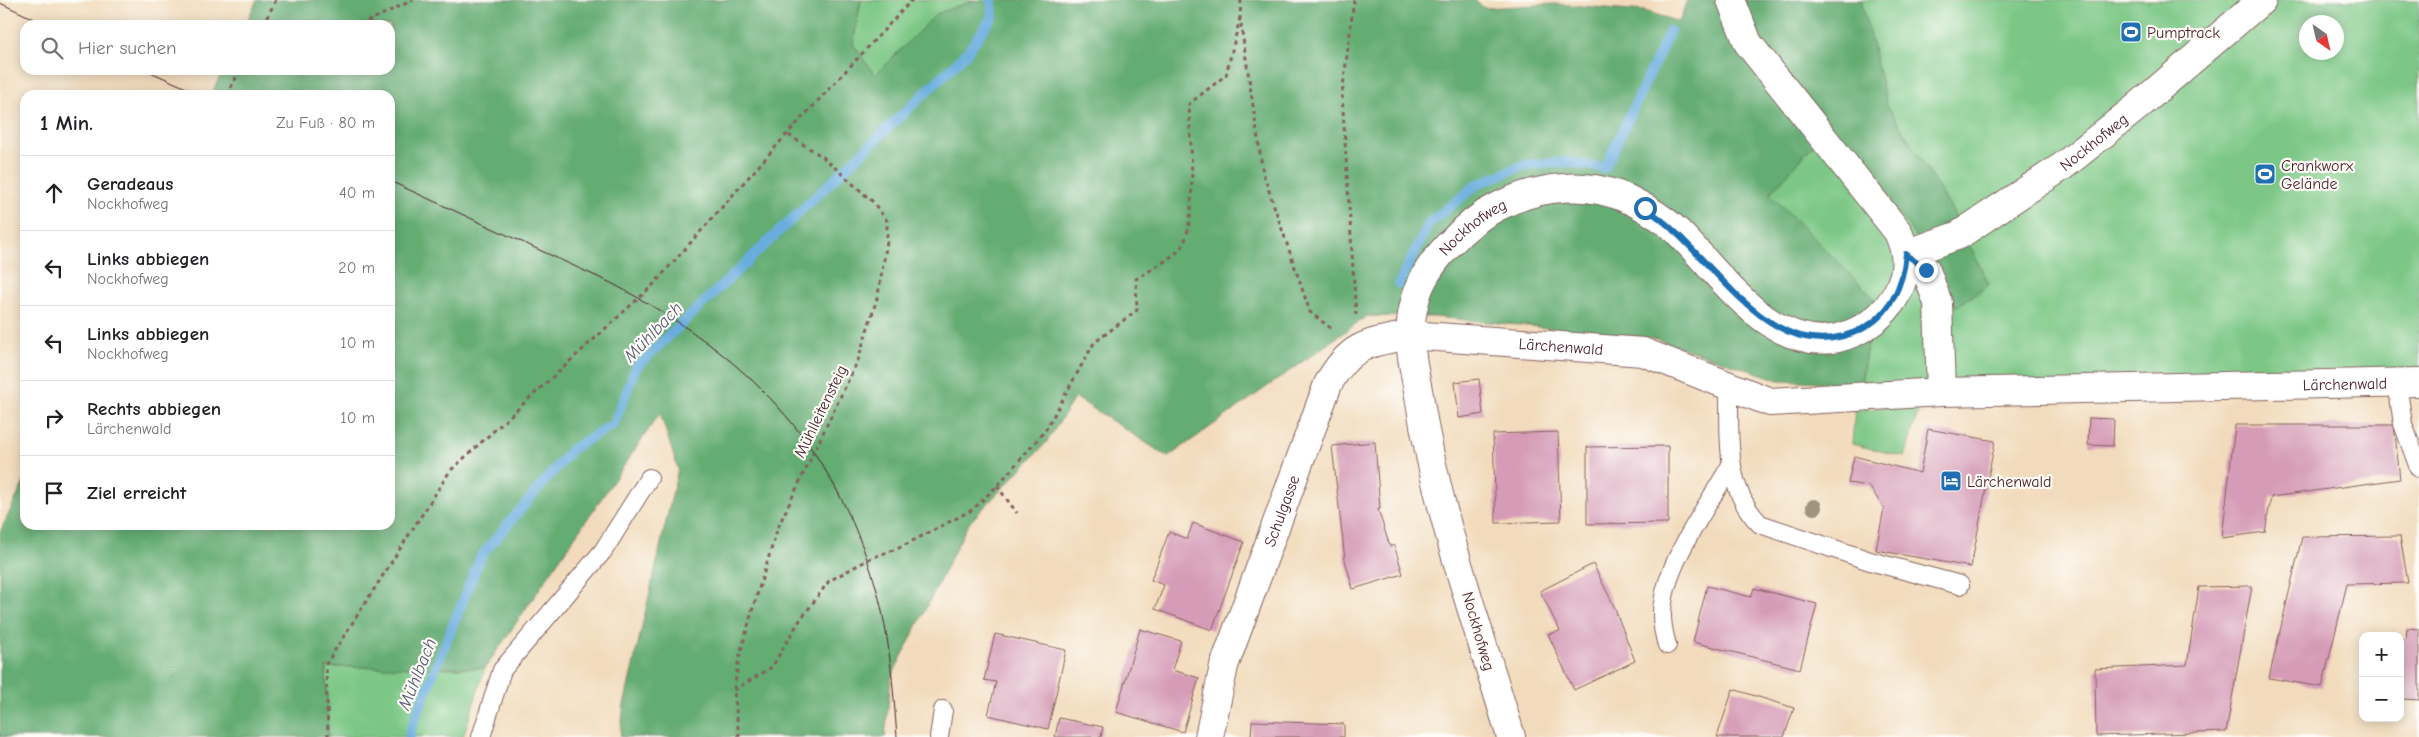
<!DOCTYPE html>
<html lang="de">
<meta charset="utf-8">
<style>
:root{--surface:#fff;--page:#f2f2f2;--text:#202124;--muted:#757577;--line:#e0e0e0}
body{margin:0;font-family:"Comic Neue",sans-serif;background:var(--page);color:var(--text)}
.controls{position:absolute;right:15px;bottom:15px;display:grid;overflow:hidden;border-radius:10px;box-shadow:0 2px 12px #0003}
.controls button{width:45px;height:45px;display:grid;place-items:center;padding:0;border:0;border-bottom:1px solid var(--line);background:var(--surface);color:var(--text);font:25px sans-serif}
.compass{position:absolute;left:2299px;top:15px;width:45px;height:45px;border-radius:50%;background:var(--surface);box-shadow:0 2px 12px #0003;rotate:146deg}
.stop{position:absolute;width:15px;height:15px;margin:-11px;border:4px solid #1f6fb2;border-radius:50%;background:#fff}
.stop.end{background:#1f6fb2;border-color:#fff;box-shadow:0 1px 5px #0008}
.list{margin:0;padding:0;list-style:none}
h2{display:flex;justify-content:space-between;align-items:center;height:65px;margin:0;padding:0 20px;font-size:21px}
h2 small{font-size:16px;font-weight:400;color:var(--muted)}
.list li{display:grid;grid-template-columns:32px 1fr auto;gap:15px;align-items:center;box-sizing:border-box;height:75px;padding:0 20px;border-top:1px solid var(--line)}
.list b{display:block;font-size:19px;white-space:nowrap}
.list p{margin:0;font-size:16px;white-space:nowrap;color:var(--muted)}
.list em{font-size:16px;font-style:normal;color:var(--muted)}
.icon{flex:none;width:28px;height:28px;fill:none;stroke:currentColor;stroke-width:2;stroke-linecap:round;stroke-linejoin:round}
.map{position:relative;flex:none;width:2419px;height:737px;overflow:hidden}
.search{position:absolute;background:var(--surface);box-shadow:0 2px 12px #0003;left:20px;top:20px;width:375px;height:55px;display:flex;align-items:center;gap:12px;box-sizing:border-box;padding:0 18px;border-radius:15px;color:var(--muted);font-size:19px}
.panel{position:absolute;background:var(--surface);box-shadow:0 2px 12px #0003;left:20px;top:90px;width:375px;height:440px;border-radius:15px}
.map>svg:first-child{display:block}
.green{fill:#7bc785;stroke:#627358;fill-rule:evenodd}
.forest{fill:#64ac72;stroke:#57664e}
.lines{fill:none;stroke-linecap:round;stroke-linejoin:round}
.stream{stroke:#69adde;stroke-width:10}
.building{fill:#d69cb7}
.service-casing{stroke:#85615e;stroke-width:20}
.minor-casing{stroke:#85615e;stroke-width:30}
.path{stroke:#85615e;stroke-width:3;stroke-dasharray:4 4;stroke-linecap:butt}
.service{stroke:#fff;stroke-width:18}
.minor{stroke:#fff;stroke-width:28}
.tram{stroke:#4a1f2b;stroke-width:1}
.tree{fill:#9f947d}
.route{stroke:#1f6fb2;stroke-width:6}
.labels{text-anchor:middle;stroke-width:4.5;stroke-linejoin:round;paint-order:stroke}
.poi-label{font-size:16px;fill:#4a1f2b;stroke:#fdfcf7;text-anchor:start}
.street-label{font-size:16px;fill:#4a1f2b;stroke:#fdfcf7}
.water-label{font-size:18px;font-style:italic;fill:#565873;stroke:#fdfcf7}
</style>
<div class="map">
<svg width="2419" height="737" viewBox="0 0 2419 737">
<rect width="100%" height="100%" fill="#fdfcf7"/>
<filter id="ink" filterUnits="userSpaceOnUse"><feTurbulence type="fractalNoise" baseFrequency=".02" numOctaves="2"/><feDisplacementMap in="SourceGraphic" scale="10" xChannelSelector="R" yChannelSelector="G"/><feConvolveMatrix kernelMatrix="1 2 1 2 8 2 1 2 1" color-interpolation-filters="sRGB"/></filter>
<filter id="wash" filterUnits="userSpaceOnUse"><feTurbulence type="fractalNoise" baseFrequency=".0096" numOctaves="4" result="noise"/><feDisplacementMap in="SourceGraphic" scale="20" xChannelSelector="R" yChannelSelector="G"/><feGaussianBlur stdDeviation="1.12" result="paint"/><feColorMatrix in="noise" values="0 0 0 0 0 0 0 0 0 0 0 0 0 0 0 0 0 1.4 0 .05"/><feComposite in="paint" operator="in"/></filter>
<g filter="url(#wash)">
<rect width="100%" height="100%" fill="#f2dbbc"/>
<g class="green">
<polygon points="861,0 976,0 936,14 874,76 853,44"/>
<path d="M1861,0H2419V390L1861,384L1874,298L1770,194L1827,129L1908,225L1956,306L1989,284L1952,210L1887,105ZM2306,22H2336V52H2306Z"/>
<polygon points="1920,404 1905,457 1852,444 1855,410"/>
<polygon points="326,667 485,668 463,737 328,737"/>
</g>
<polygon class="forest" points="257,0 861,0 853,44 875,75 936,14 976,0 1476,0 1484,8 1555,4 1645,11 1679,22 1687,0 1861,0 1887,105 1952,210 1989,285 1956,307 1908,225 1827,129 1770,194 1874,298 1861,384 1779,380 1653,338 1435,317 1367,316 1168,457 1075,397 1046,443 968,524 891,678 885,737 620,737 624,705 678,469 660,413 485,668 326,667 328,737 0,737 0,532 25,480 25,525 390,525 390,95 211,95 223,70 390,70 390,25 245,25"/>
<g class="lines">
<g class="stream">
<polyline points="1399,284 1429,223 1478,184 1524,165 1566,162 1605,168 1670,31"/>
<polyline points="410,737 410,731 481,556 572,449 614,424 636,367 965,55 993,16 991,0"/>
</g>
</g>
<g id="blocks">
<g class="building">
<polygon points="1479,379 1483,414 1459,418 1455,382"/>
<polygon points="2089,418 2114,419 2113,446 2088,445"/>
<polygon points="2235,425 2394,425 2400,479 2271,497 2265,532 2222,538"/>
<polygon points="1928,429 1995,441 1971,567 1876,550 1884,508 1869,486 1848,483 1854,456 1920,473"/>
<polygon points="1558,432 1561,521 1496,523 1493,434"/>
<polygon points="1375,442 1380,509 1378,509 1390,547 1394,545 1403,574 1353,589 1345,560 1332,446"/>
<polygon points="1668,446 1668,523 1587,524 1587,447"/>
<polygon points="1193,523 1244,542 1212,630 1155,609 1164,585 1151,580 1169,532 1187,539"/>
<polygon points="2400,536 2408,583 2347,584 2322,687 2269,678 2302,537"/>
<polygon points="1593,564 1613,604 1635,661 1574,690 1548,634 1560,631 1540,591"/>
<polygon points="1707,586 1751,597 1754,588 1817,604 1800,669 1693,642"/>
<polygon points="2252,586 2226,732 2096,736 2095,669 2187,665 2199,587"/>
<polygon points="2407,628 2419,629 2419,700 2402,699 2404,682 2400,682 2400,638 2406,639"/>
<polygon points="1140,629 1181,641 1172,670 1199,678 1183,732 1116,712"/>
<polygon points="995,634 1066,650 1048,729 988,715 996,682 984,680"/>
<polygon points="1733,689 1794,708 1784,737 1717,737"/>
<polygon points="1059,718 1103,727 1101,737 1055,737"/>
<polygon points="1252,721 1344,724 1344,737 1251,737"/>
</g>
</g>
</g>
<g filter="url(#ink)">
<use href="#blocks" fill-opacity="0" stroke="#85615e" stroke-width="1"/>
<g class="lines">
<g class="service-casing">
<g id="service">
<polyline points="2397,383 2403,424 2419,468"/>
<path d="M1729,386C1730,434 1723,487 1760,524L1870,561L1960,585"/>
<path d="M1667,645C1663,631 1660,617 1663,603C1669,558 1709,504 1731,465"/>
<polyline points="481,737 502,670 603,551 649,478"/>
<polyline points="939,737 943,710"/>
</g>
</g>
<g class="minor-casing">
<g id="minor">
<path id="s1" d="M1906,254L1959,235L2063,166L2137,107L2262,0"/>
<polyline points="1906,254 1926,270 1938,303 1941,392"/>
<path id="s2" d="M1209,737L1224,666L1328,384C1350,344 1368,343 1410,335L1643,352L1770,402L1941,392L2419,382"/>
<path id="s3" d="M1511,737C1478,626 1438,516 1420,402C1417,381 1410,357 1410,335C1410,323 1413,308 1416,297C1425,263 1467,222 1497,207C1539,185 1589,180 1632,201C1648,209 1665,220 1678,232C1723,276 1780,367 1855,332C1879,321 1897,301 1904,275C1908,258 1904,247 1898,232L1748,43L1731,0"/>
</g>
</g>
<g class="path">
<polyline points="1241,0 1240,18 1263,173 1310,312 1333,330"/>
<polyline points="1354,0 1342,95 1356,315"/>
<polyline points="263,25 276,0"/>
<polyline points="360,25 413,0"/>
<polyline points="227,95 240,70"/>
<polyline points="997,486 1017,513"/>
<path d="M734,690L772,667L798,623L829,581L871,558L899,548L972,510L997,486L1045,431L1094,343L1137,310L1136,279C1147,272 1174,257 1181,248C1198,226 1190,134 1189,104L1226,75L1240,18"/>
<polyline points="328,737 326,664 450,471 653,285 787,134 912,0"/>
<polyline points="739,737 734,690 739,658 753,608 778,527 858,360 878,295 887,241 887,221 873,202 823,157 787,134"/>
</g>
<use href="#service" class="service"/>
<use href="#minor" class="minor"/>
<g class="tram">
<polyline points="0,3 47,25"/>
<polyline points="146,70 202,95"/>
<path d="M390,181L613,284C745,354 833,440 876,587C890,636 893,687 897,737"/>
</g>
</g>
<circle class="tree" cx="1814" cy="507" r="8"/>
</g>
<g class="lines" filter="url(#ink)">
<path class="route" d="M1645,208C1713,250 1768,375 1862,329C1891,314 1903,284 1906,254L1926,270"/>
</g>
<defs>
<g id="stadium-square" transform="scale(1.125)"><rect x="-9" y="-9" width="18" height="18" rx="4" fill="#1f6fb2" stroke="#fdfcf7"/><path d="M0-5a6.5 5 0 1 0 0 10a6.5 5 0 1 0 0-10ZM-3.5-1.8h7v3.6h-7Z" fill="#fff"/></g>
<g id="hotel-square" transform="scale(1.125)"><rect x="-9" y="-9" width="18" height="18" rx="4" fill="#1f6fb2" stroke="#fdfcf7"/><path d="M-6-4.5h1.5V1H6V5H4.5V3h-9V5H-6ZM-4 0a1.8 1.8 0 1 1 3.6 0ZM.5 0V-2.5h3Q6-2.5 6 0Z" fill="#fff"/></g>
</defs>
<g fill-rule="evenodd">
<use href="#stadium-square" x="2131" y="32"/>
<use href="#stadium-square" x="2265" y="174"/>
<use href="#hotel-square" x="1951" y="481"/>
</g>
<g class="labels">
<g class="poi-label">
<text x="2147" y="38">Pumptrack</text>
<text x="2281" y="171">Crankworx<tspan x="2281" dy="18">Gelände</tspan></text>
<text x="1967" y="487">Lärchenwald</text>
</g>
<g class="street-label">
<text dy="6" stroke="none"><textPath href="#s1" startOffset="220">Nockhofweg</textPath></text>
<text dy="6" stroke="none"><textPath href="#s3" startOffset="546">Nockhofweg</textPath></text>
<text dy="6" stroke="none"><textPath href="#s2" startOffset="625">Lärchenwald</textPath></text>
<text dy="6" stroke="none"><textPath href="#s2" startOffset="1419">Lärchenwald</textPath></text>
<text transform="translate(820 411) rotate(-64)" y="6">Mühlleitensteig</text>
<text dy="6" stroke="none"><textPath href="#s2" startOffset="238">Schulgasse</textPath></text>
<text transform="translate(1479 631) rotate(74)" y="6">Nockhofweg</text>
</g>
<g class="water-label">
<text transform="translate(653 332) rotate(-46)" y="6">Mühlbach</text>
<text transform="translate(417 674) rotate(-68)" y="6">Mühlbach</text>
</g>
</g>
</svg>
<div class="controls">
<button>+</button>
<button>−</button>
</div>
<svg class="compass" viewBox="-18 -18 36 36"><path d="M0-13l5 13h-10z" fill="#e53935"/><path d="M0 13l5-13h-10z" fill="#757577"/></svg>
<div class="stop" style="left:1645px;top:208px"></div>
<div class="stop end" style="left:1926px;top:270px"></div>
<div class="search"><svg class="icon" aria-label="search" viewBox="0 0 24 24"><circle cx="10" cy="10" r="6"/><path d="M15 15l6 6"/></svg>Hier suchen</div>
<section class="panel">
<h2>1 Min.<small>Zu Fuß · 80 m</small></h2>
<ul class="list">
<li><svg class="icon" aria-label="ahead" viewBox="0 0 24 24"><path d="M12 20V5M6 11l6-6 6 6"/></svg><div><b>Geradeaus</b><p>Nockhofweg</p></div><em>40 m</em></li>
<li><svg class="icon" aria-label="left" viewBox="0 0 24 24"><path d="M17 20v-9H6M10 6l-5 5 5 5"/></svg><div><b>Links abbiegen</b><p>Nockhofweg</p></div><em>20 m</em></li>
<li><svg class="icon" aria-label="left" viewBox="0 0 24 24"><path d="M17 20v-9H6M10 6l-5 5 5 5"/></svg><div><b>Links abbiegen</b><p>Nockhofweg</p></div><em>10 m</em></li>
<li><svg class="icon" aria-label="right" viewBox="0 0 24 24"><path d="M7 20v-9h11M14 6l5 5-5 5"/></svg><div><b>Rechts abbiegen</b><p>Lärchenwald</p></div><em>10 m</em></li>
<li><svg class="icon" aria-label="arrive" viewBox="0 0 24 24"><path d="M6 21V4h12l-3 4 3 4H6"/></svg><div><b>Ziel erreicht</b></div></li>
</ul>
</section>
</div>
